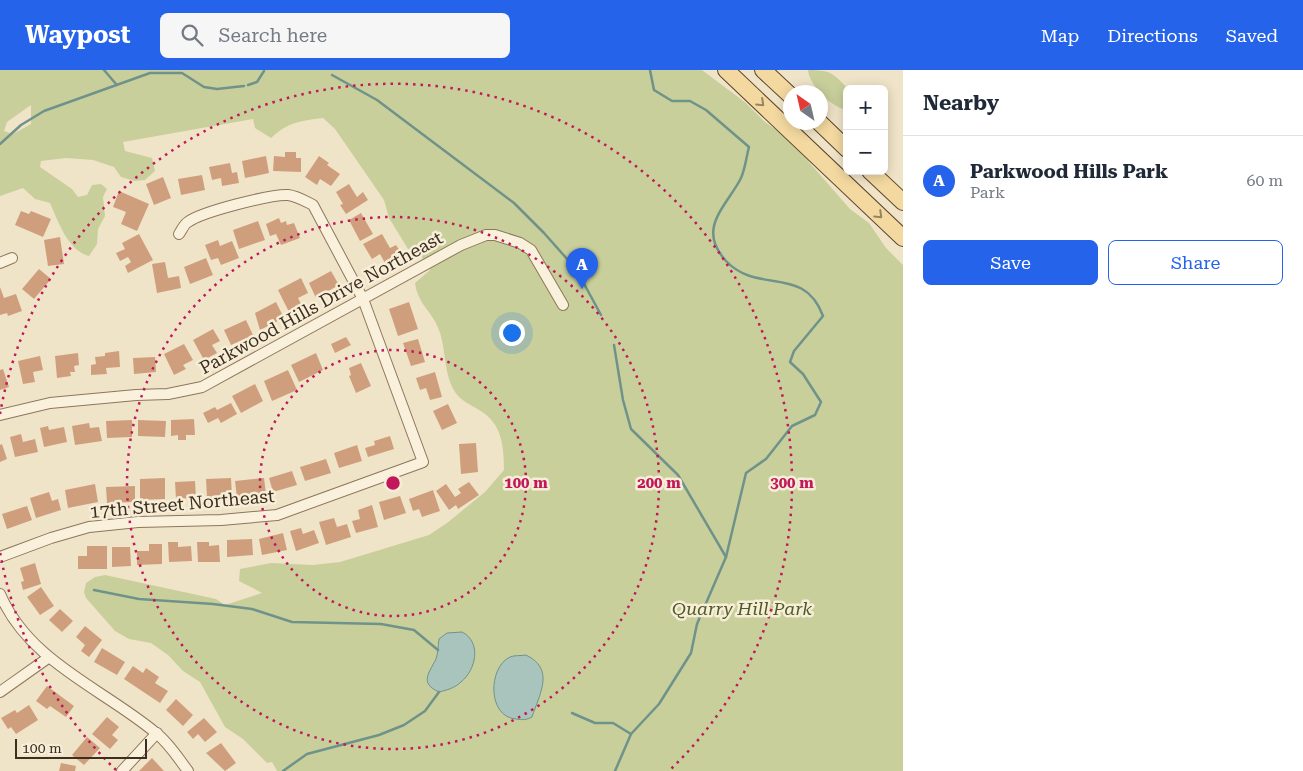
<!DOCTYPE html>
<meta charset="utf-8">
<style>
:root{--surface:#fff;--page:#f6f6f7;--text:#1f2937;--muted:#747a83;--line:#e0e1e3;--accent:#2563eb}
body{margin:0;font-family:"Roboto Serif",serif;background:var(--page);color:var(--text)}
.controls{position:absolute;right:15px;top:15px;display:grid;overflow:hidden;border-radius:8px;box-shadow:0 2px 12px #0003}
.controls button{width:45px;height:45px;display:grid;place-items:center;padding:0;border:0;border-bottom:1px solid var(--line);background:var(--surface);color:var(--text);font:25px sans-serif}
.compass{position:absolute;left:783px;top:15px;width:45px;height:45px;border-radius:50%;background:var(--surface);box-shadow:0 2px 12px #0003;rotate:326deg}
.scale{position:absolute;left:15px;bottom:12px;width:132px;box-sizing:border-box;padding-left:5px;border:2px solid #3d2e20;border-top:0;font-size:14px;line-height:18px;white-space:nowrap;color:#3d2e20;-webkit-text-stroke:4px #f7eed8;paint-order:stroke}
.you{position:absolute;left:511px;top:262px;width:18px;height:18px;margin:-12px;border:4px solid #fff;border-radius:50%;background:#1a73e8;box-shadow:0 0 0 8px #1a73e833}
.badge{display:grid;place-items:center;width:32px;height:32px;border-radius:50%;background:var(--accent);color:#fff;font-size:16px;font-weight:700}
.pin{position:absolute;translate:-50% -41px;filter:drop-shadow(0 1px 2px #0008)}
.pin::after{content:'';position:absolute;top:26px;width:18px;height:15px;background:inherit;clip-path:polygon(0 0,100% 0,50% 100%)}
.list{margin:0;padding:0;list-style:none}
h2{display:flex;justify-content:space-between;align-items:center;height:65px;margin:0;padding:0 20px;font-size:21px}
h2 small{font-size:16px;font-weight:400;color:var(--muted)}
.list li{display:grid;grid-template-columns:32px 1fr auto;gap:15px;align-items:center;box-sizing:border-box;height:90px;padding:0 20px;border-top:1px solid var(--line)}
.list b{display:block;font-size:19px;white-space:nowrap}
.list p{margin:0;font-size:16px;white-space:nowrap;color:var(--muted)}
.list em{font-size:16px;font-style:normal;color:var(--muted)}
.actions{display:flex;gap:10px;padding:15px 20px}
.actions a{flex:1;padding:11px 0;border:1px solid var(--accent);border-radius:8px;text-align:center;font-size:18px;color:var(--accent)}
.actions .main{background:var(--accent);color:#fff}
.icon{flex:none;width:28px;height:28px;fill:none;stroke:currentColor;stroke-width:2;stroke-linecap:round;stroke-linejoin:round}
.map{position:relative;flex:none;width:903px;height:701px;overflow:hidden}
header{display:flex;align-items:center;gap:30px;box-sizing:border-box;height:70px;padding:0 25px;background:var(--accent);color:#fff}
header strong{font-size:24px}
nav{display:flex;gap:28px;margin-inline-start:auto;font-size:18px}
.search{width:350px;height:45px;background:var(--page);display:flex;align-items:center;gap:12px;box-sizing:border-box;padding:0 18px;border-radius:8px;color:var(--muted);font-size:19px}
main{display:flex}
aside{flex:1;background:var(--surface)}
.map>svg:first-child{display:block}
.green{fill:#c9cf9b;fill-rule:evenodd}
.water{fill:#a9c4bc;stroke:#6f938a}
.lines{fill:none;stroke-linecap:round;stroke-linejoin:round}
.stream{stroke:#6f938a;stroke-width:2.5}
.building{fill:#cf9f7d}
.minor-casing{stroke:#8d765c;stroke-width:12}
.primary-casing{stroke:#5b4430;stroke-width:18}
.minor{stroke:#faf1dc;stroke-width:10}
.primary{stroke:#f3d9a0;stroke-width:16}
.oneway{stroke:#988460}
.ring{fill:none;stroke:#c2185b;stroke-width:2.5;stroke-dasharray:2.5 5}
.labels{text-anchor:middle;stroke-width:5;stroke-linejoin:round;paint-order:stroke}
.street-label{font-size:18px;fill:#3d2e20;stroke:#f7eed8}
.park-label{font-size:18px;font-style:italic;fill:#4d5a26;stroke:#f7eed8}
.centre{fill:#c2185b;stroke:#f7eed8;stroke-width:2.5}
.ring-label{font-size:15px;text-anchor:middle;font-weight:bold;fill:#c2185b;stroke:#f7eed8;stroke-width:5;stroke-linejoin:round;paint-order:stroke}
</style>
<header>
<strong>Waypost</strong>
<div class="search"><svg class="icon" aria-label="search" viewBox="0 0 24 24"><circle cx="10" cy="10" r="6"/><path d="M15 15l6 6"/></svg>Search here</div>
<nav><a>Map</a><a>Directions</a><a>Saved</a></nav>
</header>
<main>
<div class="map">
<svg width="903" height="701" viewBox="0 0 903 701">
<rect width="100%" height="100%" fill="#f0e4c8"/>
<g class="green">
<path d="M0,0H702L746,33L765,52L787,67L850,139L869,153L886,178L903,195V701H277L272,692L267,693L243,669L225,657L200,612L183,601L168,585L151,573L129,569L115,561L86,528L84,522L86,513L95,507L105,505L216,529L225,535L262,523L239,511L240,499L271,493L313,495L340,492L429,465L447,453L485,422L504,400C504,376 502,353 479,340C471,335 460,330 455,322C444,305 446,282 440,263C434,242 418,236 415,213L430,200L416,178L408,179L389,148L384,130L335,59L323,48C300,51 288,52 271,68L255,58L253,49L123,72L125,81L152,88L155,101L145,110L135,111L121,107L114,97L93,90L66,88L41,91L40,97L72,119L78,127L87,125L92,115L101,114L107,119L103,127L105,146L98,159L97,174L89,186C68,181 58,151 50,133L35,129L23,118L0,126ZM31,35V54L13,64L4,61L7,52Z"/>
<path d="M808,0C831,0 833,3 848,19L847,40C832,38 809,15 808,0Z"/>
</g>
<g class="water">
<path d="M462,562C482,572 476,600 461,612C455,618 447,620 439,622C419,613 429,603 436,589C438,583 438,576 439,569L447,563Z"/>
<path d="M526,585C555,599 540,623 532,647C527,650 522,650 516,649C487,647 488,597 510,587C514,585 521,586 526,585Z"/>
</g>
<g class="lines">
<g class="stream">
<polyline points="104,0 116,14"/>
<polyline points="332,5 377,30 514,133 544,163 576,199 601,245"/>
<polyline points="248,15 257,12 264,1"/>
<polyline points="0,74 21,55 44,41 150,3 182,3 204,17 217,19 244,16"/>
<polyline points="614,275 623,330 631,359 678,405 726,487"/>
<polyline points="94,520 139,529 213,534 252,539 292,552 381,554 414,560 438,580"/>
<polyline points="572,643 595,653 613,653 631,664"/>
<polyline points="283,701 307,684 379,665 404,655 425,641 439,622"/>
<path d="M615,701L631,664L659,634L691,583L697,554L726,487L746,403L766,389L792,356L815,345L821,332L803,304L790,292L794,281L823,246C804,194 758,225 726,191C697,159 724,139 740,110C745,101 746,88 749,77L706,40L690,31H672L654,20L650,0"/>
</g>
</g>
<g class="building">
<polygon points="285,82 296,82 296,88 301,88 301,102 273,101 274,86 285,87"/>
<polygon points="266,86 269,103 245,108 242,91"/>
<polygon points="319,86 329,93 327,95 340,104 331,116 320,109 317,115 305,107"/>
<polygon points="230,93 232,103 237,102 239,113 222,116 221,108 212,110 209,97"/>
<polygon points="202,105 205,120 181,125 178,109"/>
<polygon points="163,107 171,128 154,135 146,114"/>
<polygon points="349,114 357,127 363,122 368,130 346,144 340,135 343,134 336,122"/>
<polygon points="119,121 149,134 137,161 121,154 126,142 113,137"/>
<polygon points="21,141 29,144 31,141 51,149 43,167 15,155"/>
<polygon points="361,143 373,164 360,171 349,150"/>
<polygon points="279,148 281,153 286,151 287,155 294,153 300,168 281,175 276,164 270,166 266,154"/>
<polygon points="258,151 265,170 239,179 233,160"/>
<polygon points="139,164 153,190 128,203 125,196 131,192 128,187 120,191 116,183 125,179 122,173"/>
<polygon points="382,164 390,178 396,175 400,181 395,183 398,188 386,195 380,184 372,189 363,174"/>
<polygon points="60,167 64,194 48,196 44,170"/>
<polygon points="218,170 220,176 232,171 239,188 221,195 218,188 211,190 205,175"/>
<polygon points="206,188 213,205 190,214 184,197"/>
<polygon points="165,192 168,208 179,206 181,218 157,223 152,194"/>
<polygon points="39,199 51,209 34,229 22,219"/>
<polygon points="331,201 339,215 316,228 309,213"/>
<polygon points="301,208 308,223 298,228 302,236 289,242 278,220"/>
<polygon points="0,217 4,228 16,224 22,241 8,246 7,243 0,245"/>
<polygon points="276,232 284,248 260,260 255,243"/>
<polygon points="409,232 418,259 398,266 389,239"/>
<polygon points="246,250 253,265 231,275 224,260"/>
<polygon points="213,259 220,271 212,275 217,283 204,290 193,270"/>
<polygon points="346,267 351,275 335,283 331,274"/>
<polygon points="418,269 425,292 411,296 403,273"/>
<polygon points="184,274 193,290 183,295 186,299 174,305 164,284"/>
<polygon points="119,281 120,297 106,298 107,304 91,305 91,295 96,294 95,287 105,286 105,283"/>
<polygon points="78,283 79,295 74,296 75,302 70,302 71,306 57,308 55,286"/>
<polygon points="316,283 323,300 299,312 291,295"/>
<polygon points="40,286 43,300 33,302 35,312 23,314 18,291"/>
<polygon points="155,287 156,302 134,304 133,288"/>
<polygon points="361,293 371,316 356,323 349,306 351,305 349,298"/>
<polygon points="3,299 9,317 0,320 0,300"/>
<polygon points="288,300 297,320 272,331 264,311"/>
<polygon points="435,302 442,327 430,330 426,318 420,320 416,308"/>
<polygon points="255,314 263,331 241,343 232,326"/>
<polygon points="231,333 237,344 221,353 218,348 208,353 203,343 215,337 217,340"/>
<polygon points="448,334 457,353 442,360 433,341"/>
<polygon points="194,349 195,365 186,365 186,370 178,370 178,365 171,366 171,350"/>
<polygon points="132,350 132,367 107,368 106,351"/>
<polygon points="138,350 166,351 165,367 138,366"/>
<polygon points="89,353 90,358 99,357 102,371 75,375 72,356"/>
<polygon points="48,356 49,360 64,357 67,372 44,377 40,358"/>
<polygon points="21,364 23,372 35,369 38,382 15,387 10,367"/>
<polygon points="390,366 394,379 368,387 365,378 375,375 374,371"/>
<polygon points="476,373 478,402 461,404 459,374"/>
<polygon points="2,374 7,389 0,392 0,375"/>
<polygon points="357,375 362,391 339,398 334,383"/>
<polygon points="326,389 331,403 305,411 300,397"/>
<polygon points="292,401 297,415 273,422 269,408"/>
<polygon points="165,408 165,429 140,430 140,409"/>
<polygon points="231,408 232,426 207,428 206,409"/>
<polygon points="264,408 266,424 237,428 235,411"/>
<polygon points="195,411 196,428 176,429 175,412"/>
<polygon points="469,412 479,425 458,439 456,435 449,440 436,421 446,414 455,427 461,423 458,419"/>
<polygon points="95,414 98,432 68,438 65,420"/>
<polygon points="135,416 135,432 107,433 106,417"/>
<polygon points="433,420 440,441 422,447 419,439 413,441 409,429"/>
<polygon points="49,422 52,431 58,429 61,440 36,448 30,428"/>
<polygon points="400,426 406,443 384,450 379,432"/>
<polygon points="372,435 378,457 356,463 352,451 360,449 358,440"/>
<polygon points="27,436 32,450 7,459 2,444"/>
<polygon points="334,448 337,457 347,454 351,467 326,475 319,452"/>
<polygon points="301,458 303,464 314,460 319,473 296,481 290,461"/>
<polygon points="283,463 287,480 262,485 259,469"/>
<polygon points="252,469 253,485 227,487 227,470"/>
<polygon points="168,472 178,472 178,477 191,476 192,491 169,492"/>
<polygon points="197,472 209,472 209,476 219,475 220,492 198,492"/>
<polygon points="149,474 162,474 162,494 137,495 137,481 149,481"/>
<polygon points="87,476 107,476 107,499 78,499 78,486 87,486"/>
<polygon points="112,477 130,477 131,496 112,497"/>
<polygon points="35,493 41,514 23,520 21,512 24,511 20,498"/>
<polygon points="41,517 54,536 40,545 27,527"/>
<polygon points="60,539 73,551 62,562 49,550"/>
<polygon points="85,556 102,570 89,587 81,581 85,575 76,567"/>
<polygon points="102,578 125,592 117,605 94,592"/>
<polygon points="133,596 143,603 146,598 159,607 155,613 168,621 160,633 124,609"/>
<polygon points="47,616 74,636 66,647 50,636 47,639 36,631"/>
<polygon points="176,629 193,645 183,656 166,640"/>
<polygon points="29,635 38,650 16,664 11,657 8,659 1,648 15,640 17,643"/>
<polygon points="107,647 119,657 112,665 118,670 110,679 92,664"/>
<polygon points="204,648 217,662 205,672 198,664 193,669 187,662"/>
<polygon points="87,667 100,678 84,695 72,685"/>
<polygon points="221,673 236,693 225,701 206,683"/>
<polygon points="152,688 164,701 139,701"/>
<polygon points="61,693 76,696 75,701 59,701"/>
</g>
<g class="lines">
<g class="minor-casing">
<g id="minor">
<polyline points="0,193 12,188"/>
<polyline points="0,345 50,333 136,325 168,324 202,317 461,175 486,165 495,165 520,173 531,180 563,235"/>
<path d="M0,487L51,468L89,457L138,452L221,450L277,445L423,392L363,229L313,135C305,131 297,126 288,125C271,124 201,142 188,152C184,154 182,160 179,164"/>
<path d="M0,524C29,592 102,618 156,663C169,673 178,688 188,701"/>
<polyline points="0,622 48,588"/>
<polyline points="122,701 157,663"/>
</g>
</g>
<g class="primary-casing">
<g id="primary">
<polyline points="726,0 903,168"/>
<polyline points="763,0 791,26"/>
<polyline points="819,52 847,79"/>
<polyline points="870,101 903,132"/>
</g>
</g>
<use href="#minor" class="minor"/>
<use href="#primary" class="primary"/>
</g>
<defs><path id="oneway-chevron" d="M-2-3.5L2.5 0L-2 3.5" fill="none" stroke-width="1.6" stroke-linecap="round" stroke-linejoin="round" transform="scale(1.25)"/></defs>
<g class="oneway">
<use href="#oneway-chevron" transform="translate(761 33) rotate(43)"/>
<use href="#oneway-chevron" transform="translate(879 145) rotate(44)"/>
</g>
<g class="ring">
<circle cx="393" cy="413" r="133"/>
<circle cx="393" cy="413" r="266"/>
<path d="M116 700A399 399 0 0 1 0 482M0 344A399 399 0 1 1 670 700"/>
</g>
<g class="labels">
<g class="street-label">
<text transform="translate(321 233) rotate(-29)" y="6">Parkwood Hills Drive Northeast</text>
<text transform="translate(182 434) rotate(-5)" y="6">17th Street Northeast</text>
</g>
<g class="park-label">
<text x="742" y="545">Quarry Hill Park</text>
</g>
</g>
<circle cx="393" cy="413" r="8" class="centre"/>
<g class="ring-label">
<text x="526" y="418">100 m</text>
<text x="659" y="418">200 m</text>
<text x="792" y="418">300 m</text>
</g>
</svg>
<div class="controls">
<button>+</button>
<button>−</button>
</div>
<svg class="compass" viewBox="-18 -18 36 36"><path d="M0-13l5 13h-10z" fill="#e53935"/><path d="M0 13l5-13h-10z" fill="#747a83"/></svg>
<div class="scale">100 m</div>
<div class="you"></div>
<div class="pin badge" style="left:582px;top:219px">A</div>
</div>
<aside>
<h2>Nearby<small></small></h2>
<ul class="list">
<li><span class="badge">A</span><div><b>Parkwood Hills Park</b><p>Park</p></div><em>60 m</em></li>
</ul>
<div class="actions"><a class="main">Save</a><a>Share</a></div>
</aside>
</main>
